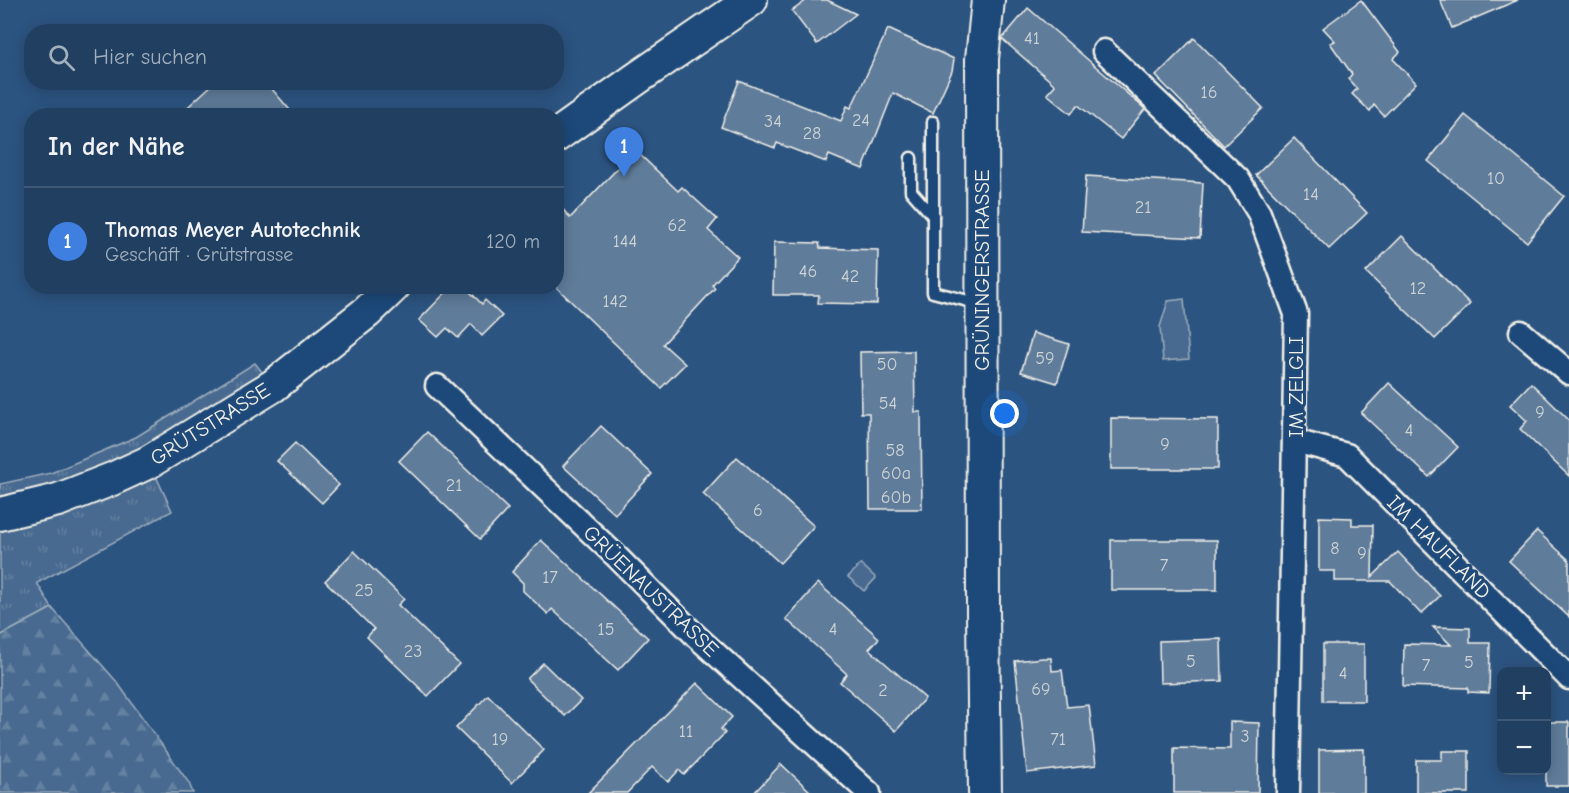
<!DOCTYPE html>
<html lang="de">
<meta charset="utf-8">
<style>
:root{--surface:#213f61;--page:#2d4a6a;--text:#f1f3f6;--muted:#a2afbd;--line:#3e5876;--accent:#ffd166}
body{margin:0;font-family:"Comic Neue",sans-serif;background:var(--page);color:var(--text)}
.controls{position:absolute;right:18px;bottom:18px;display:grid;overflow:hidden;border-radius:12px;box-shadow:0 3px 15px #0003}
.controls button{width:54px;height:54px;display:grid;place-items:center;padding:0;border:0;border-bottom:2px solid var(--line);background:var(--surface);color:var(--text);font:30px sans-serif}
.you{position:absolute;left:1005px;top:414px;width:21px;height:21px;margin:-15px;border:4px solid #fff;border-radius:50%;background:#1a73e8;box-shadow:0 0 0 9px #1a73e833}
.badge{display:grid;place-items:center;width:39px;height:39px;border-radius:50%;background:var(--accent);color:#fff;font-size:20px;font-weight:700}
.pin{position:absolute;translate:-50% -50px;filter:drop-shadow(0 2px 3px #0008)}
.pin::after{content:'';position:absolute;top:32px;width:21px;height:18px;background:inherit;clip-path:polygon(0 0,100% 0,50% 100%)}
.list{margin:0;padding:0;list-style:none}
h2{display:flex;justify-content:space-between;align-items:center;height:78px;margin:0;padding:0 24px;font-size:26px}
h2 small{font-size:20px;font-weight:400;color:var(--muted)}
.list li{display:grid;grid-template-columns:39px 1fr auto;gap:18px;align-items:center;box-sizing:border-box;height:108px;padding:0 24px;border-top:2px solid var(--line)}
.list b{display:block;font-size:22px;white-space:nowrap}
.list p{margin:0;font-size:20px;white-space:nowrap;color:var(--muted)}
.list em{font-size:20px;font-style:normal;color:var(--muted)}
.icon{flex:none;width:33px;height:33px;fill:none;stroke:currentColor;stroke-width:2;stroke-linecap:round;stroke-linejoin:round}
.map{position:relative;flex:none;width:1569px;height:793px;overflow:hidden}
.search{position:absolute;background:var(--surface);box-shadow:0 3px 15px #0003;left:24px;top:24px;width:540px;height:66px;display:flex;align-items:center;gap:15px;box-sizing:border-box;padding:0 21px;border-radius:24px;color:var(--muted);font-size:22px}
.panel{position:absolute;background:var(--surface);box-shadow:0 3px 15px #0003;left:24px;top:108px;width:540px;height:186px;border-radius:24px}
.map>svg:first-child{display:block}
.grass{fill:url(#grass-tufts);stroke:#9eaebc;stroke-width:1.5}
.forest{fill:url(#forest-firs);stroke:#9eaebc;stroke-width:1.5}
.park{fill:#496b90;stroke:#9eaebc;stroke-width:1.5}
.building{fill:#5e7b9a;stroke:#f4f1e8;stroke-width:1.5}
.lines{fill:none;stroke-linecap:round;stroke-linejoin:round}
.service-casing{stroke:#f4f1e8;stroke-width:15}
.minor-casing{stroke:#f4f1e8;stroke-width:27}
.secondary-casing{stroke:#f4f1e8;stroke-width:36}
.service{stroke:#1f4a7a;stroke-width:10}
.minor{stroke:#1f4a7a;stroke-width:22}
.secondary{stroke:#1f4a7a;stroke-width:32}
.labels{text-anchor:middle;stroke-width:6;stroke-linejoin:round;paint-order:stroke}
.number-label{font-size:18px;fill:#ced4d4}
.street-label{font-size:21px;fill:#f4f1e8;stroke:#1f4a7a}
</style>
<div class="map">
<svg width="1569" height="793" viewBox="0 0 1569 793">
<defs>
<pattern id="grass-tufts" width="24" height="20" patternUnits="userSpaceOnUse" patternTransform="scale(1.5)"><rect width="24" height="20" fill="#496b90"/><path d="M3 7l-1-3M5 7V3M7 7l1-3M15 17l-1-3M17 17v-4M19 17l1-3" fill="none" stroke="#6481a0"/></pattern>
<pattern id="forest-firs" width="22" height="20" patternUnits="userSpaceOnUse" patternTransform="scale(1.5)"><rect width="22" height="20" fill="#496b90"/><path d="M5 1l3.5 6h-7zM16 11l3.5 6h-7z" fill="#6481a0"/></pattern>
</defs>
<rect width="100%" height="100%" fill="#2c5481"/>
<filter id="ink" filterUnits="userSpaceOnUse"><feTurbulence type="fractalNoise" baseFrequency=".0167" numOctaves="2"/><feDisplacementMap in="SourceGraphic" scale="12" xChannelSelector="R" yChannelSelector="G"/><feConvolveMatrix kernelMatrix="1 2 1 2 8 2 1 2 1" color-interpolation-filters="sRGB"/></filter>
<g filter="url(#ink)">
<polygon class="grass" points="255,363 273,386 150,463 172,511 37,583 52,608 0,636 0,484 51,473 136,437"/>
<polygon class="forest" points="52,608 117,682 189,783 193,793 0,793 0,636"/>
<g class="park">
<polygon points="1184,299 1189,359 1163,361 1160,327 1168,301"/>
<polygon points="861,564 876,578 864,591 848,577"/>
</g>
<g class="building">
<polygon points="807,0 827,0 856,14 817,44 792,11"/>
<polygon points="1361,0 1400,52 1393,59 1416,83 1384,116 1374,105 1370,111 1352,94 1357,89 1348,79 1352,74 1330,43 1335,41 1323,28"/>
<polygon points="1440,0 1518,0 1452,28"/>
<polygon points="1028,8 1145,109 1121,139 1078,105 1071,114 1047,94 1055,85 1002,39"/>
<polygon points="888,29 954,59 952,71 933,113 893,93 863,169 829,155 826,162 777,143 775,148 721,127 739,81 841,121 847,106 851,108"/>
<polygon points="1194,38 1263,108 1224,146 1156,76"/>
<polygon points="215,82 266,82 295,116 178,116"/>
<polygon points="1465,115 1564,196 1527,242 1428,161"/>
<polygon points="1294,138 1367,213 1329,249 1256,175"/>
<polygon points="635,150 678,191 682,187 717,219 708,230 738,257 712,285 715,288 663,344 685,364 661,388 556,287 556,201 570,218"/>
<polygon points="1086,176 1203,183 1200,238 1082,232"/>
<polygon points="1402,236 1470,304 1435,339 1366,272"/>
<polygon points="774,242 819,243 820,248 878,250 877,304 818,303 819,295 773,295"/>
<polygon points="452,286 464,286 482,304 485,300 502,316 482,336 471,324 458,338 447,328 438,337 419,320"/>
<polygon points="1033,333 1069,344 1057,383 1021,372"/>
<polygon points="914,351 915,412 921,412 922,509 870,509 869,413 861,413 860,352"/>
<polygon points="1389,383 1458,447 1429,477 1361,413"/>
<polygon points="1531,383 1569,420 1569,476 1520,429 1527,421 1510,405"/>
<polygon points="1111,418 1218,419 1218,469 1111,469"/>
<polygon points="601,426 652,474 615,514 563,466"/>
<polygon points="427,432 508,509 480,539 399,461"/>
<polygon points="295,443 339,485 322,503 277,461"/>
<polygon points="737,457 814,526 780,563 703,494"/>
<polygon points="1319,517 1352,518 1352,525 1373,525 1372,577 1398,552 1440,596 1421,614 1390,581 1335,581 1335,571 1319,571"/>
<polygon points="1537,531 1569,560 1569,617 1509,561"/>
<polygon points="541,540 648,638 618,670 552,609 548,614 523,591 523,583 512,572"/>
<rect x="1111" y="540" width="106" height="50"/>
<polygon points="354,551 404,599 398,605 459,664 428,696 367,637 374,629 325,581"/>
<polygon points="818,583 879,638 869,649 925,698 896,731 840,682 847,674 786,619"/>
<polygon points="1433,627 1470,628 1470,643 1490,643 1489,693 1468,692 1468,688 1403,686 1404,644 1451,645"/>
<polygon points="1221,639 1222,681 1160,683 1159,641"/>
<rect x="1323" y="644" width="41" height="57"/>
<polygon points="1043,658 1051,658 1052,671 1062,670 1067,707 1089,705 1096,765 1027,773 1015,661"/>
<polygon points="543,663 581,700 565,716 527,679"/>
<polygon points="697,683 732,717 721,729 725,733 684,775 679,770 668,782 652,767 627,793 588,793"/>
<polygon points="488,695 544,750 512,783 456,728"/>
<polygon points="1230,722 1259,723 1258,793 1174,793 1174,748 1230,749"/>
<rect x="1546" y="722" width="23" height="64"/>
<polygon points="1364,749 1364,793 1319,793 1319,750"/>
<polygon points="1442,751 1469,751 1469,793 1416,793 1416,760 1442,760"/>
<polygon points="781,764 812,793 754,793"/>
</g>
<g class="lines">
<g class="service-casing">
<g id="service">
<polyline points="933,122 933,292 980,304"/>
<polyline points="911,158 911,191 933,216"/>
</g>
</g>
<g class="minor-casing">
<g id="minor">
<polyline points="1104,51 1238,179 1259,213 1296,314 1288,793"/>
<polyline points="1521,332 1569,373"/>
<polyline points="437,386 616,556 696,636 869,793"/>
<polyline points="1295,441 1347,455 1569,678"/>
</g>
</g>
<g class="secondary-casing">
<g id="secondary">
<polyline points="556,136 636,79 751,0"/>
<polyline points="0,514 58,500 112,479 149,462 273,386 367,312 394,286"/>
<polyline points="985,793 983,613 982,59 988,0"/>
</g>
</g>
<use href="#service" class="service"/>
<use href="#minor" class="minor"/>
<use href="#secondary" class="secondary"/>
</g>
</g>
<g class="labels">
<g class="number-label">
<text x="1032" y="44">41</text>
<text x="1209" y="98">16</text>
<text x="861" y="126">24</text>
<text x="773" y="127">34</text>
<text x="812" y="139">28</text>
<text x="1496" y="184">10</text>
<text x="1311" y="200">14</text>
<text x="1143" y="213">21</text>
<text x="677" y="231">62</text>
<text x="625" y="247">144</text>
<text x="808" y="277">46</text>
<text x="850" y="282">42</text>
<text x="1418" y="294">12</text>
<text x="615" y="307">142</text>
<text x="1045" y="364">59</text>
<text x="887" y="370">50</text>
<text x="888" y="409">54</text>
<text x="1540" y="418">9</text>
<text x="1409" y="436">4</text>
<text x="1165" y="450">9</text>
<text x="895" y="456">58</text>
<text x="896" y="479">60a</text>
<text x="454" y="491">21</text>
<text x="896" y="503">60b</text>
<text x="758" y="516">6</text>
<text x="1335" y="554">8</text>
<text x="1362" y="559">9</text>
<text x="1164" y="571">7</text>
<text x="550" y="583">17</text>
<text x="364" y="596">25</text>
<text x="606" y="635">15</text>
<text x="833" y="635">4</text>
<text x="413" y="657">23</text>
<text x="1191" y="667">5</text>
<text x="1469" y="668">5</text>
<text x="1426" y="671">7</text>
<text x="1343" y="679">4</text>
<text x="1041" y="695">69</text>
<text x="883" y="696">2</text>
<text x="686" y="737">11</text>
<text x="1245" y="742">3</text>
<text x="500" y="745">19</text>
<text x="1058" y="745">71</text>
</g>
<g class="street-label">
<text transform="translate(982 270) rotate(-90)" y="7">GRÜNINGERSTRASSE</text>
<text transform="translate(1296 387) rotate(-90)" y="7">IM ZELGLI</text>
<text transform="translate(210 424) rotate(-32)" y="7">GRÜTSTRASSE</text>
<text transform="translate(1439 547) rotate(45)" y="7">IM HAUFLAND</text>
<text transform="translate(651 591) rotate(44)" y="7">GRÜENAUSTRASSE</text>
</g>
</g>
</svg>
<div class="controls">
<button>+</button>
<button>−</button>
</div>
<div class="you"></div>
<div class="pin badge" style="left:624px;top:177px;background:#3f7fe0">1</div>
<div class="search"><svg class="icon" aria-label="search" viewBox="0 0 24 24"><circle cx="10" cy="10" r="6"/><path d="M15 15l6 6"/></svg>Hier suchen</div>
<section class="panel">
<h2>In der Nähe<small></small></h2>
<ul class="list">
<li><span class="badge" style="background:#3f7fe0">1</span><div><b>Thomas Meyer Autotechnik</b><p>Geschäft · Grütstrasse</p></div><em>120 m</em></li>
</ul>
</section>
</div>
